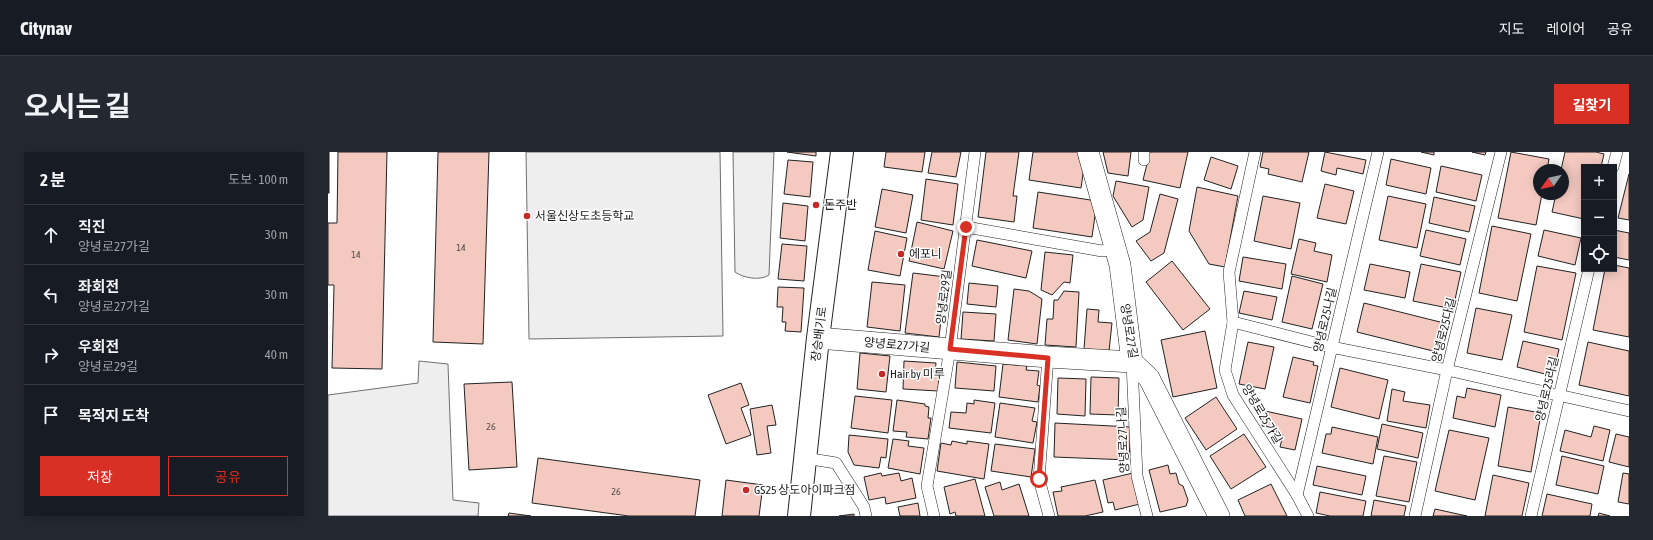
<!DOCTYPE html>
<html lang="ko">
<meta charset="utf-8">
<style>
:root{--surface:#171b24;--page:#242831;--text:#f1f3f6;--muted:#9ea1a6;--line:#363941;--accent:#d93025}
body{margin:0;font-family:"Asap Condensed","Noto Sans KR",sans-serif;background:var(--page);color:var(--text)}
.controls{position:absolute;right:12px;top:12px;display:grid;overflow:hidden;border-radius:0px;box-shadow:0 2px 10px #0003}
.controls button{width:36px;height:36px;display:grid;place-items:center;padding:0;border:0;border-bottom:1px solid var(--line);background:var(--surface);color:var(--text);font:20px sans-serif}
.compass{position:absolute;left:1205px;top:12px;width:36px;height:36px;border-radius:50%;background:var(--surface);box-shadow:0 2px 10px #0003;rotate:236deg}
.stop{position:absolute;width:12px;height:12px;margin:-9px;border:3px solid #d93025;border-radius:50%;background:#fff}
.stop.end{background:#d93025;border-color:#fff;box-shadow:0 1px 4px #0008}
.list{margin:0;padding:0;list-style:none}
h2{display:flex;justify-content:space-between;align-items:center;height:52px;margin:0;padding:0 16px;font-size:17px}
h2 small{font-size:13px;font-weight:400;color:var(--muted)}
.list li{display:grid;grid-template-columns:26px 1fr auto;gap:12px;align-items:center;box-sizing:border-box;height:60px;padding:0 16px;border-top:1px solid var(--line)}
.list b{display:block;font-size:15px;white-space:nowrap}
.list p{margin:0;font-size:13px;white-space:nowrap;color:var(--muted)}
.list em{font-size:13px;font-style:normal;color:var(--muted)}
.actions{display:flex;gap:8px;padding:12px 16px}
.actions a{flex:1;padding:9px 0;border:1px solid var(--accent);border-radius:0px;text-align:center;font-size:14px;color:var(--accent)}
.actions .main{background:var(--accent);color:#fff}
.icon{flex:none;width:22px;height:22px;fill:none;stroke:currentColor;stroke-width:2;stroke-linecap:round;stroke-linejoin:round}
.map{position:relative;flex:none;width:1301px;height:364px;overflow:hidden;border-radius:0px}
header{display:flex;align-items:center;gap:24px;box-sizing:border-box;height:56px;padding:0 20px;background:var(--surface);border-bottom:1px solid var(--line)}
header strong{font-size:19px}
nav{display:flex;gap:22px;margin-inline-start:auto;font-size:14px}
.intro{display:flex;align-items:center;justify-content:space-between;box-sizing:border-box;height:96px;padding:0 24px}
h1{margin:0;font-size:28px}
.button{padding:10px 18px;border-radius:0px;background:var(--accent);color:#fff;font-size:14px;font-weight:700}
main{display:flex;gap:24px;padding:0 24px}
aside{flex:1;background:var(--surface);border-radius:0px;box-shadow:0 2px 10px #0003}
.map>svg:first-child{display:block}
.green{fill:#eee;stroke:#6f6f6f}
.building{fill:#f3c9c0;stroke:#222}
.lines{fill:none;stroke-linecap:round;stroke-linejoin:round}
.service-casing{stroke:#222;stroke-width:12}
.minor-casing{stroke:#222;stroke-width:22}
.secondary-casing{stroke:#222;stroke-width:24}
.service{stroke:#fff;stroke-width:11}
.minor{stroke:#fff;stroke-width:21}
.secondary{stroke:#fff;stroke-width:22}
.route{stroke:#d93025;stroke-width:5}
.poi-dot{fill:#c62828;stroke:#fff;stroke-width:1.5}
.labels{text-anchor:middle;stroke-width:3;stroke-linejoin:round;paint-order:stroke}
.number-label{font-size:10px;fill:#564c4a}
.poi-label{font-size:12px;fill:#222;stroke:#fff;text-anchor:start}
.street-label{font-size:12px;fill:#222;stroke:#fff}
</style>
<header>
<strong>Citynav</strong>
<nav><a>지도</a><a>레이어</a><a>공유</a></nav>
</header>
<div class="intro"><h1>오시는 길</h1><a class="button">길찾기</a></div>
<main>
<aside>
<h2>2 분<small>도보 · 100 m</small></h2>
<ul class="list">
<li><svg class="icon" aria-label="ahead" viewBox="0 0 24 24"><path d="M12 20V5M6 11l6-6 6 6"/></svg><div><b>직진</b><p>양녕로27가길</p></div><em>30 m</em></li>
<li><svg class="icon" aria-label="left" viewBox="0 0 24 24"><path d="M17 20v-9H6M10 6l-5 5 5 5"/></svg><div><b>좌회전</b><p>양녕로27가길</p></div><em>30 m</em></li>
<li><svg class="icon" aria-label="right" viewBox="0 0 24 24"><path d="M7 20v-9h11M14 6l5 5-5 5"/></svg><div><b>우회전</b><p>양녕로29길</p></div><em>40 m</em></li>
<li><svg class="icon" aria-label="arrive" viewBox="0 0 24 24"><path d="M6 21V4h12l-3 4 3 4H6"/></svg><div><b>목적지 도착</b></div></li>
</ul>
<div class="actions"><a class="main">저장</a><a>공유</a></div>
</aside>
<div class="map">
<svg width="1301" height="364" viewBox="0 0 1301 364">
<rect width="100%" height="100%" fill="#fff"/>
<g class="green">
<polygon points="198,0 392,0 395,184 201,187"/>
<path d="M405,0H446L441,123C432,129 415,126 407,120Z"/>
<polygon points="91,209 120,212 125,348 151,351 150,364 0,364 0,243 90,231"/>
</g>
<g class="building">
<rect x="0" y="0" width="1" height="41"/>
<polygon points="10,0 59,0 54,217 4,216 6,133 0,133 0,71 9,71"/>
<polygon points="110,0 161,0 155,192 105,190"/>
<polygon points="459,0 488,0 488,4"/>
<polygon points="558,0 597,0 594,20 556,15"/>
<polygon points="604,0 633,0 628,25 600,21"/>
<polygon points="658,0 691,0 685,44 689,44 686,70 650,65"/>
<polygon points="705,0 752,0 751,7 757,8 753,36 701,28"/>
<polygon points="775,0 803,0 800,24 780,21"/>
<polygon points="822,0 860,0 852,36 815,28"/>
<polygon points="935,0 981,0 974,30 940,22 941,17 932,15"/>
<polygon points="997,0 1038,8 1035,22 1009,16 1008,23 993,19"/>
<polygon points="1093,0 1106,0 1106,3"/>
<polygon points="1144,0 1158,0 1157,3"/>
<polygon points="1183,0 1221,7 1219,18 1211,18 1211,42 1214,42 1208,73 1170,66"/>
<polygon points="1237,0 1268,0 1276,2 1273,15 1256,15 1256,67 1224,60 1228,42 1235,42 1235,18 1233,18"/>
<polygon points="883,5 910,14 903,37 876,28"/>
<polygon points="1063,7 1103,16 1098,42 1058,33"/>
<polygon points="460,8 485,10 482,45 456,42"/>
<polygon points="1113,14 1154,23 1148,49 1108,40"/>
<polygon points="1301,22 1301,68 1290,66"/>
<polygon points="598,27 630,32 625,73 593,68"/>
<polygon points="788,29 821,35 815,68 804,75 785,44"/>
<polygon points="997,32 1026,39 1018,72 989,66"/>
<polygon points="869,35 910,44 897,115 881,112 861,79"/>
<polygon points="554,37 585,43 578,81 547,75"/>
<polygon points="710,40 769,49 764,85 705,76"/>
<polygon points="832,42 850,47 836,101 823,109 808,89 822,80"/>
<polygon points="935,44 972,51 963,97 926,89"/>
<polygon points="1060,44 1098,52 1089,96 1051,88"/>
<polygon points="1106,45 1147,54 1141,80 1101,71"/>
<polygon points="455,51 480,54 477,89 452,86"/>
<polygon points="589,70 625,79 616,117 581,109"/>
<polygon points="1164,74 1203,82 1189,149 1151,141"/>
<polygon points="1098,78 1138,87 1132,113 1092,104"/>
<polygon points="1216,78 1253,86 1247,113 1210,104"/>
<polygon points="1286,78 1301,81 1301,108 1286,105"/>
<polygon points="547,79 579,86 572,124 540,118"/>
<polygon points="971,87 988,91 986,99 1004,103 999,130 963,122"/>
<polygon points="649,88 704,99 698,126 644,114"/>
<polygon points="454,92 479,94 476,129 450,127"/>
<polygon points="717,100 745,103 742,131 736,130 724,143 713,138"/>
<polygon points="915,105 958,112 954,137 911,129"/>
<polygon points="844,109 882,157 855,178 818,130"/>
<polygon points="1042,112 1082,120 1077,146 1036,138"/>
<polygon points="1093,112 1133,120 1125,157 1085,149"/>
<polygon points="1286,113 1301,116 1301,185 1265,178 1277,117 1286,117"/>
<polygon points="1209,114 1248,121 1234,188 1196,180"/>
<polygon points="585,121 618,125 611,185 577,181"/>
<polygon points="964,124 995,132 984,177 954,170"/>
<polygon points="544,130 577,133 572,179 539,175"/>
<polygon points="641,131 670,134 668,155 639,152"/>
<polygon points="450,135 476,136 473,180 457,179 458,170 454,170 455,155 449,155"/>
<polygon points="686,137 701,139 714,147 709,192 680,188"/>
<polygon points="736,139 751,140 748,195 717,193 719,167 725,167 726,148 730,148"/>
<polygon points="916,139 949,145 944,168 911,161"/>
<polygon points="1036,151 1116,171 1109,200 1029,180"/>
<polygon points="1148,156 1184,163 1174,208 1139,201"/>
<polygon points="759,157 771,158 770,170 784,171 781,199 756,197"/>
<polygon points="635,160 668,162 666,189 633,187"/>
<polygon points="877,179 889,236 845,245 833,188"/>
<polygon points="1195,189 1231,197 1225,224 1189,215"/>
<polygon points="920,190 946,195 937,237 911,232"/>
<polygon points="1260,190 1301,199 1301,244 1251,233"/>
<polygon points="532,201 562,204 558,240 529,237"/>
<polygon points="965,205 986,210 985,213 990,214 982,251 955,245"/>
<polygon points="576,209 608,211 607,221 611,221 610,239 575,237"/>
<polygon points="629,210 668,214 666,239 627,236"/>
<polygon points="675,212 699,214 698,218 711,219 709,233 712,234 710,250 671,245"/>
<polygon points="1012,216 1060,228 1051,267 1003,255"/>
<polygon points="763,225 791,226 790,263 762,262"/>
<polygon points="730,226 758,227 757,264 729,262"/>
<polygon points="184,230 189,315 141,318 136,232"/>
<polygon points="413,231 421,253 413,256 423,283 398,292 380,243"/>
<polygon points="1139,236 1173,243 1167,275 1125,266 1129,244 1137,246"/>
<polygon points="1064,237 1077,240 1075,249 1102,253 1098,276 1059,269"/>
<polygon points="527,244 564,248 560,281 523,276"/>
<polygon points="888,245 909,277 878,298 857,266"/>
<polygon points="569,248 597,252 597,254 601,255 600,266 603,266 600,287 578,285 579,280 565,279"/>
<polygon points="646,248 667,251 663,281 621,276 623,260 638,261 639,251 646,252"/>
<polygon points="672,251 707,256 704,269 709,270 705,291 667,285"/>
<polygon points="444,253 448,273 439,274 443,301 429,303 422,257"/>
<polygon points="1180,255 1213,261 1203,320 1170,314"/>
<polygon points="937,259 974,267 967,298 952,295 955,283 948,282 949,277 934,274"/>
<polygon points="727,271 803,275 801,308 726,305"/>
<polygon points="1054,272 1095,281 1090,306 1049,297"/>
<polygon points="1266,274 1282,278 1275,309 1232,299 1237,278 1263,285"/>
<polygon points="1004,275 1050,285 1045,312 994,301 998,282 1003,282"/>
<polygon points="1121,278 1161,286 1147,348 1107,339"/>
<polygon points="916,282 938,315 903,337 882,304"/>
<polygon points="1288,282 1301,285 1301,315 1281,310"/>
<polygon points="521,283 560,287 558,306 553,305 551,316 526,313 520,300"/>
<polygon points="565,287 581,289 580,294 596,296 592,322 560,316"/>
<polygon points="624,289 639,292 639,289 661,292 656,327 609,319 613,291 623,293"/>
<polygon points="667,292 707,297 703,325 663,319"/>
<polygon points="1056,304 1089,310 1081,350 1048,344"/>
<polygon points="1234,304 1276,314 1270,342 1228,333"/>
<polygon points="210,306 372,328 367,364 301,364 204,351"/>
<polygon points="840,313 842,322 848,321 851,332 855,334 860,348 858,354 832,360 821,318"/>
<polygon points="989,314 1038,324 1034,343 985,333"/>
<polygon points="553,321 554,324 571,321 573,329 584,326 588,346 558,352 557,345 541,348 536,325"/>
<polygon points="805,321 812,352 787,358 785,350 780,351 775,328"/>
<polygon points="1295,321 1301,322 1301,352 1290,350"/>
<polygon points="1165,323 1201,331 1194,364 1157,364"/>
<polygon points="647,327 657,364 628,364 627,360 622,362 616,335"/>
<polygon points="398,328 435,333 431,364 394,364"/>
<polygon points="767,328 775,360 757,364 730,364 725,340 734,339 733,335"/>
<polygon points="672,330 674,338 691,332 701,364 666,364 657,335"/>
<polygon points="943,332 959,364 917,364 910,348"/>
<polygon points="992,340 1038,349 1035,364 1002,364 988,361"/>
<polygon points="1219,342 1264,352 1262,364 1214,364"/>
<polygon points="1046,348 1078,354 1076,364 1043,364"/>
<polygon points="590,351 592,364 572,364 570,355"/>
<polygon points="1107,357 1139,364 1105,364"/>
<polygon points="181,361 203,364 180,364"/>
<polygon points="1271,361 1282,364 1270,364"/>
<polygon points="526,362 526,364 511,364"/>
</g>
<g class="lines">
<g class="service-casing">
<g id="service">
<polyline points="927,0 901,120 905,170 897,218 905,243 969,343 980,364"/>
<polyline points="816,8 816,0"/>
<polyline points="1285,15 1289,0"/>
<polyline points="638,75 774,99 787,97"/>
<polyline points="905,170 1003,195 1119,218 1301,259"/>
<polyline points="720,205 711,327 721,364"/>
<polyline points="804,211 809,324 819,364"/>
<polyline points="477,306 508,311 536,355 538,364"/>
<polyline points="969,343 1050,0"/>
<polyline points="606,364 599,334 622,197 647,0"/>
<polyline points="1087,364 1119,218 1173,0"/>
<polyline points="1203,364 1261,117"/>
</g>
</g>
<g class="minor-casing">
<g id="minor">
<polyline points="760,0 792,113 804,210 821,226 891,364"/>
<polyline points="490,186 720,205 804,210"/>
</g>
</g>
<g class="secondary-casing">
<polyline id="secondary" points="471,364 490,186 514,0"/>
</g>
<use href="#service" class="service"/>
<use href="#minor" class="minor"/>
<use href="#secondary" class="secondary"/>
</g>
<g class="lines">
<polyline class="route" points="638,75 622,197 720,206 711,327"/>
</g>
<g class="poi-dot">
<circle cx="488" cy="53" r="4"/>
<circle cx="199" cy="64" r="4"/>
<circle cx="573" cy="102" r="4"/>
<circle cx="554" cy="222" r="4"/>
<circle cx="418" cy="338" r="4"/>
</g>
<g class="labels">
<g class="number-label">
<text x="133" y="99">14</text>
<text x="28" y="106">14</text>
<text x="163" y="278">26</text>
<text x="288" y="343">26</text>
</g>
<g class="poi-label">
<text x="496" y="57">돈주반</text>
<text x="207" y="68">서울신상도초등학교</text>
<text x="581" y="106">에포니</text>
<text x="562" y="226">Hair by 미루</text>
<text x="426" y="342">GS25 상도아이파크점</text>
</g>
<g class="street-label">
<text transform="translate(616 145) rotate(-83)" y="4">양녕로29길</text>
<text transform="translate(997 168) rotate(-77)" y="4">양녕로25나길</text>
<text transform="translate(1116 178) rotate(-76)" y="4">양녕로25다길</text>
<text transform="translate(801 179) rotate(81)" y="4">양녕로27길</text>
<text transform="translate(491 182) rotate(-83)" y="4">장승배기로</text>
<text transform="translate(569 193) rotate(5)" y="4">양녕로27가길</text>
<text transform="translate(1219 237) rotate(-77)" y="4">양녕로25라길</text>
<text transform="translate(934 262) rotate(59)" y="4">양녕로25가길</text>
<text transform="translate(795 288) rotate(-93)" y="4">양녕로27나길</text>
</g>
</g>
</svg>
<div class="controls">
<button>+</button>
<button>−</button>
<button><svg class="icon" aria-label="locate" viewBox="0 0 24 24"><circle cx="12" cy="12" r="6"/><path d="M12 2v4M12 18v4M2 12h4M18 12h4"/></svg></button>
</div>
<svg class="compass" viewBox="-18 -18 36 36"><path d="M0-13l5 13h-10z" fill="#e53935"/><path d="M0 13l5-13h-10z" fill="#9ea1a6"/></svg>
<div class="stop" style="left:711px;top:327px"></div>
<div class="stop end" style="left:638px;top:75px"></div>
</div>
</main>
